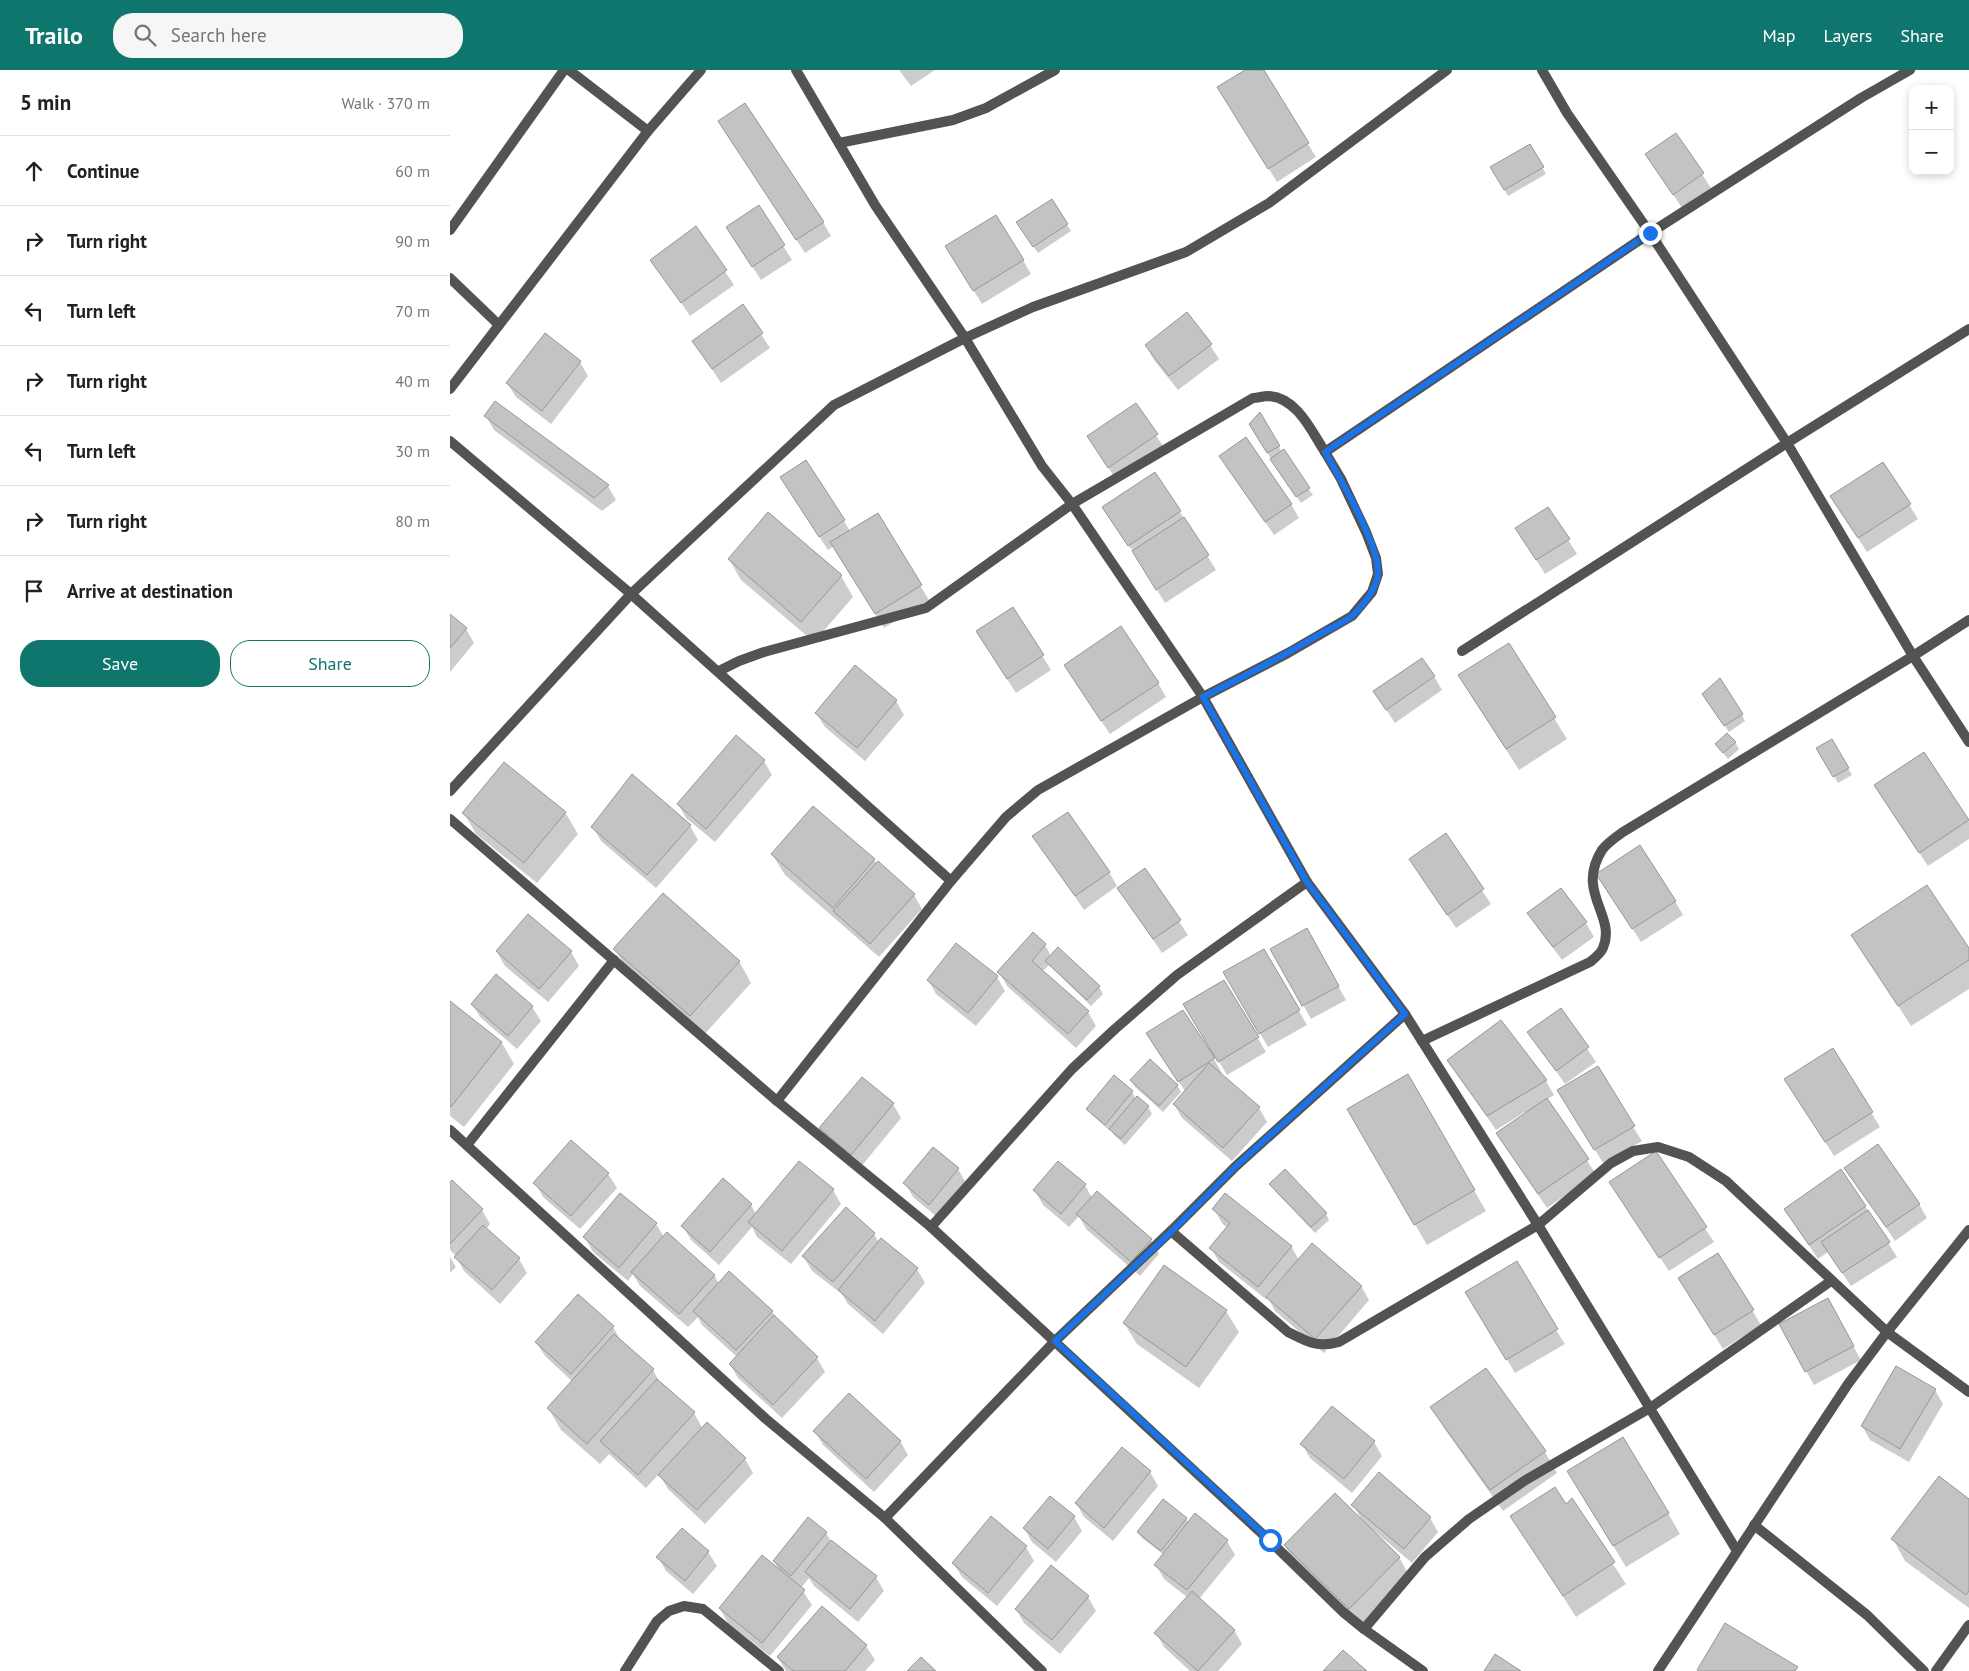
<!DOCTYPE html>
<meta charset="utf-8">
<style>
:root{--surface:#fff;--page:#f6f6f6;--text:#202124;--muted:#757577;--line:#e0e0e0;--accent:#0f766e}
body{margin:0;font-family:"PT Sans",sans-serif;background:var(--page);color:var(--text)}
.controls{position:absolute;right:15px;top:15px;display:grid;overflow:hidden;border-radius:10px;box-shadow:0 2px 8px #0003}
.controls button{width:45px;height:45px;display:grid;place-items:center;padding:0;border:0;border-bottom:1px solid var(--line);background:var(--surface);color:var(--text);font:25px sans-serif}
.stop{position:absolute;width:15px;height:15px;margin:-11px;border:4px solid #1a73e8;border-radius:50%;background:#fff}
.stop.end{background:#1a73e8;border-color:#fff;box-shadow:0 1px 5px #0008}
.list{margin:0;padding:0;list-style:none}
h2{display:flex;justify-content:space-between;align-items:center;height:65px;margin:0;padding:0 20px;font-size:21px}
h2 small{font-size:16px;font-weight:400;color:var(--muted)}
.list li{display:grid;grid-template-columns:32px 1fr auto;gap:15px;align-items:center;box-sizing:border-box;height:70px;padding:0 20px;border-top:1px solid var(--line)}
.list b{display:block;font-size:19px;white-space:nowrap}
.list em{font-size:16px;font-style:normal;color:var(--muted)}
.actions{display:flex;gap:10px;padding:15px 20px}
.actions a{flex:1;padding:11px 0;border:1px solid var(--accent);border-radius:20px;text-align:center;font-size:18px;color:var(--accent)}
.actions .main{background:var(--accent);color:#fff}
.icon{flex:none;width:28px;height:28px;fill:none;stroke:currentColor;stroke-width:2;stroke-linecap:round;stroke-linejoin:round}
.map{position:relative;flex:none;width:1519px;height:1601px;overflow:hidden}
header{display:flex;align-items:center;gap:30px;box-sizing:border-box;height:70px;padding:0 25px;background:var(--accent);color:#fff}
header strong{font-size:24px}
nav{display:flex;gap:28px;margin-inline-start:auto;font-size:18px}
.search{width:350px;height:45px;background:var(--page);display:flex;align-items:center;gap:12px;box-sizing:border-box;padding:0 18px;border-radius:20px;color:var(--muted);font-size:19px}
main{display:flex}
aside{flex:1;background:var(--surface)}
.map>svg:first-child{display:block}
.shadow{fill:#0003}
.building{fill:#c3c3c3;stroke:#979797}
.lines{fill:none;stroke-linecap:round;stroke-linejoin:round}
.minor{stroke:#535353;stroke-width:10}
.route{stroke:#1a73e8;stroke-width:6}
</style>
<header>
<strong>Trailo</strong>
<div class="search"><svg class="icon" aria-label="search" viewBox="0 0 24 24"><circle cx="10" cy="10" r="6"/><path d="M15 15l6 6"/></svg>Search here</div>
<nav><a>Map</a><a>Layers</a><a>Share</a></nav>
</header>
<main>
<aside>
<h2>5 min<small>Walk · 370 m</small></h2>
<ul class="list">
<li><svg class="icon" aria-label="ahead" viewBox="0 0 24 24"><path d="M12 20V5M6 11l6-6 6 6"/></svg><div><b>Continue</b></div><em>60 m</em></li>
<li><svg class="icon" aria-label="right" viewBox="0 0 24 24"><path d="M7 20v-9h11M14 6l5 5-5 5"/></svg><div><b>Turn right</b></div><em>90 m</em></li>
<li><svg class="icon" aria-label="left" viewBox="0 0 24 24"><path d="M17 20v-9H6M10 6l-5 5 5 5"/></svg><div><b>Turn left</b></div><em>70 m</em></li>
<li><svg class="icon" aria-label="right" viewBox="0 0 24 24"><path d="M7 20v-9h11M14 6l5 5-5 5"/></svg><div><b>Turn right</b></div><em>40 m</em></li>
<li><svg class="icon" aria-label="left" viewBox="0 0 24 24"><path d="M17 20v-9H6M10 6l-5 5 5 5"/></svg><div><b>Turn left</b></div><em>30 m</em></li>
<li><svg class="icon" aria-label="right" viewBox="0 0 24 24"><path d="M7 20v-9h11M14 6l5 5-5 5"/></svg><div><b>Turn right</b></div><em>80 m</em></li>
<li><svg class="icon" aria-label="arrive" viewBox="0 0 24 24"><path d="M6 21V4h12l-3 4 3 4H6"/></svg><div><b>Arrive at destination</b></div></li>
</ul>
<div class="actions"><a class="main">Save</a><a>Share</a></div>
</aside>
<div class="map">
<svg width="1519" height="1601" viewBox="0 0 1519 1601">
<rect width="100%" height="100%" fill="#fff"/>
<g class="shadow">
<polygon points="449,0 485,0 461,16"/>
<polygon points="797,0 812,0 866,87 827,112 777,31"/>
<polygon points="269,52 373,152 381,166 355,183"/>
<polygon points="1226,65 1261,118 1232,138 1197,85"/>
<polygon points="1080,76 1096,104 1058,126 1042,98"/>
<polygon points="602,131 621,161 588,183 572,159"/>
<polygon points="309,137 342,190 311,210 286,172"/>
<polygon points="246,158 284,215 240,246 202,190"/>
<polygon points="573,190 581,204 532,234 505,191"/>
<polygon points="293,236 320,278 271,313 244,272"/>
<polygon points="95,265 130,292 138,306 101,354 66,327 57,313"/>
<polygon points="760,275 769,289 728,320 704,290 696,276"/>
<polygon points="45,333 158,416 166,430 152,441 44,360 36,346"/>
<polygon points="686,335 715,379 667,411 638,366"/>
<polygon points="810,345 832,382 863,425 851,433 825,396 801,354"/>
<polygon points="1433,394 1468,449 1417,482 1390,441"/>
<polygon points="779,400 841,434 849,448 824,465"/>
<polygon points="340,422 394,451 400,461 427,445 479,530 434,558 384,476 378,480"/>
<polygon points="1098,438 1127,484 1095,504 1075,472"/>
<polygon points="730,442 766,500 715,533 688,489 662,451"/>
<polygon points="279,489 391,506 403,527 364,572 291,510"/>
<polygon points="563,539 601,600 566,623 527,562"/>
<polygon points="0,546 16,559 24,573 0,602"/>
<polygon points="1059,575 1117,669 1069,700 1009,606"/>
<polygon points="406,597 446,631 454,645 415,691 375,657 366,643"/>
<polygon points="984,606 992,620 945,653 933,635"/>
<polygon points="623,609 708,613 716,627 660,664"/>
<polygon points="1258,631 1292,645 1295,651 1279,662"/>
<polygon points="1381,671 1402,705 1388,713 1368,678"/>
<polygon points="1285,672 1289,679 1278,689 1266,674"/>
<polygon points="1473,684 1519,752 1519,769 1478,796 1425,715"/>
<polygon points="314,691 322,705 265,772 236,748 228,734"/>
<polygon points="182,706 240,756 248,770 206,818 151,771 143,757"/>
<polygon points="115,742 128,764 87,813 26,764 14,743"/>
<polygon points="995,765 1041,834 1006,858 960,789"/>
<polygon points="584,767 659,802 667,816 634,840"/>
<polygon points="322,784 424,790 427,794 464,825 472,839 429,887 335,805"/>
<polygon points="695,800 738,865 712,883 669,819"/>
<polygon points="1156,818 1225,831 1233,845 1191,872"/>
<polygon points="1111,819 1136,853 1144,867 1112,890 1087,857 1079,843"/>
<polygon points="857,860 896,930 861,949 822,879"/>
<polygon points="583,864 595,875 601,886 608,879 649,917 653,924 641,936 599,895 592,902 638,942 646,956 626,978 557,916 549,902"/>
<polygon points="1403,865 1519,880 1519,919 1461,956"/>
<polygon points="165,879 289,891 301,913 252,967 177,900"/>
<polygon points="814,881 857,955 818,977 775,903"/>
<polygon points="47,882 121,882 129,896 98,932 55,896"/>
<polygon points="46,906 82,937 91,951 67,979 31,948 22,934"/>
<polygon points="547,907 555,921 526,956 486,924 478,910"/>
<polygon points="774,911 816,982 777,1005 743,949"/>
<polygon points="0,932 52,973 64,994 14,1057 0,1046"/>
<polygon points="1111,939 1146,992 1115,1014 1079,962"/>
<polygon points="1051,952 1096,1011 1104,1025 1096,1030 1146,1104 1097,1138 1047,1064 1076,1044 1075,1042 1046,1060 998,990"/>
<polygon points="706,978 764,989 772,1003 770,1004 809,1038 817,1052 782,1091 732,1048 724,1034 735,1021"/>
<polygon points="1383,980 1430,1057 1384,1086 1344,1023"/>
<polygon points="958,1006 1036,1141 977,1175 898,1039"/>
<polygon points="412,1009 443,1034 451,1048 410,1098 379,1073 371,1059"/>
<polygon points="681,1010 727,1015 731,1022 713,1042 685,1017"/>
<polygon points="682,1022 686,1029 688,1028 698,1037 702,1044 675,1075 664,1065 661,1059 660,1061 642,1045 638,1039"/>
<polygon points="1117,1034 1183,1057 1192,1071 1153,1093"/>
<polygon points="121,1072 158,1104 167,1118 130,1159 93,1127 85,1113"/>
<polygon points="1206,1083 1264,1172 1219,1201 1160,1113"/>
<polygon points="1396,1098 1469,1134 1477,1148 1445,1171"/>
<polygon points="508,1099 516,1113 488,1148 463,1127 455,1113"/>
<polygon points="0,1114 32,1140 40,1154 36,1159 69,1189 77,1203 50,1234 14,1201 6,1186 0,1180"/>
<polygon points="821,1114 876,1144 879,1150 865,1163 825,1121"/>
<polygon points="635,1115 642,1128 647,1123 701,1170 709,1184 690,1206 636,1159 629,1146 619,1157 593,1135 585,1121"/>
<polygon points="383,1120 391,1134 341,1194 307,1167 302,1157 269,1195 241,1170 233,1156 301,1135 306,1144"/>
<polygon points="1415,1136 1447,1187 1401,1216 1378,1182 1368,1189 1335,1140"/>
<polygon points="764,1139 841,1176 849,1190 911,1216 919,1230 874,1283 825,1241 818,1228 817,1230 769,1192 761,1178 777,1158 772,1153"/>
<polygon points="206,1154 214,1167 264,1205 269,1214 322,1241 326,1249 367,1288 375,1302 332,1348 288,1308 280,1294 287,1287 252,1255 248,1247 238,1257 190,1216 183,1204 178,1211 143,1182 135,1168"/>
<polygon points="424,1164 429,1173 467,1199 475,1213 433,1264 398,1234 392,1224 362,1201 354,1187"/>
<polygon points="1268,1184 1311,1255 1273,1279 1238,1222"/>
<polygon points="0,1187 6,1197 0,1203"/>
<polygon points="1377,1229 1411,1290 1364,1315 1356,1301"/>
<polygon points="1025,1236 1106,1260 1115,1274 1065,1303"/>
<polygon points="776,1241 789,1262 749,1318 687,1274 674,1253"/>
<polygon points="163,1257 171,1271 203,1300 210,1313 244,1343 253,1359 295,1389 303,1403 255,1454 218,1419 209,1404 196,1418 159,1384 150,1394 111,1360 99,1339 123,1312 95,1286 86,1272"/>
<polygon points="1485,1320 1493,1334 1459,1392 1420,1370 1412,1356"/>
<polygon points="982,1337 1095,1382 1107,1403 1053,1441 994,1358"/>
<polygon points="365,1361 450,1371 458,1385 424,1422 373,1375"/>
<polygon points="924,1372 932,1386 902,1423 860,1388 852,1374"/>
<polygon points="672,1379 700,1402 708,1416 663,1471 634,1447 626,1433"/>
<polygon points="1131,1423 1218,1443 1230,1464 1176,1497"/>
<polygon points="1121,1430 1176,1514 1126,1547 1062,1447 1116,1436"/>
<polygon points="1519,1430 1519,1538 1455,1491 1443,1469"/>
<polygon points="903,1435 980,1448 988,1462 962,1493 923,1460 922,1461 949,1487 961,1509 912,1559 847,1497 835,1476 912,1450"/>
<polygon points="624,1447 632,1461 606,1492 582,1472 574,1458"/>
<polygon points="736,1448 739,1454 777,1471 785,1485 749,1529 784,1560 792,1574 768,1601 740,1601 714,1577 706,1563 738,1528 714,1509 706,1495 714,1485 692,1468 688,1462"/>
<polygon points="376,1463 381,1471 426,1507 434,1521 408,1552 364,1516 359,1508 351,1518 362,1535 320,1586 278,1553 270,1539 330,1501 324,1491"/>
<polygon points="576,1477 584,1491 547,1536 512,1507 503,1493"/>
<polygon points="258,1482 267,1496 243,1524 216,1501 208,1487"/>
<polygon points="638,1527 646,1541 610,1584 574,1553 566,1539"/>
<polygon points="416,1576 425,1590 415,1601 336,1601 328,1588"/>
</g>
<g class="building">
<polygon points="795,0 814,0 859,73 818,99 767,17"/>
<polygon points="295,33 374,152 346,170 268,51"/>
<polygon points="1226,63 1254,103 1223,125 1195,84"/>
<polygon points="1080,74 1094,97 1054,120 1040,97"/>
<polygon points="602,129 618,154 583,177 566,152"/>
<polygon points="309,135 335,175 302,197 276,157"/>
<polygon points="546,145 574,190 523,221 495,176"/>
<polygon points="246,156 277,200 231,233 200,190"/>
<polygon points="293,234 313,263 262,299 242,271"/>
<polygon points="737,242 762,274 719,306 695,275"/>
<polygon points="95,263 131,291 92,341 56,313"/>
<polygon points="45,331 159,415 144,428 34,346"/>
<polygon points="686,333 708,364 658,398 637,366"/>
<polygon points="810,342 830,376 817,383 799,354"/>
<polygon points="796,367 842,434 815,452 769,386"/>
<polygon points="834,379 860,418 846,427 820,389"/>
<polygon points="356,390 395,450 369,467 330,407"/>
<polygon points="1433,392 1461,434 1408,468 1380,426"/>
<polygon points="705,402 731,441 678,476 652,437"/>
<polygon points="1098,437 1120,469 1086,490 1065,458"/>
<polygon points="318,442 392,505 351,552 278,489"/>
<polygon points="428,443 472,515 425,544 380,472"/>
<polygon points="734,447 759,485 706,520 682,481"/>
<polygon points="563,537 594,585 557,609 526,561"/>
<polygon points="0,544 17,558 0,578"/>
<polygon points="671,556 709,613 651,651 614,595"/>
<polygon points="1059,573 1106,647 1056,679 1008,605"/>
<polygon points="972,588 985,606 936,640 923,621"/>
<polygon points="405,595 447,630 407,678 365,643"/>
<polygon points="1270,608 1293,644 1274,656 1252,624"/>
<polygon points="1277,663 1286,672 1273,683 1265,674"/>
<polygon points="286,665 315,690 256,759 227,734"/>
<polygon points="1382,669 1399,698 1383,707 1366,678"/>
<polygon points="1474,682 1519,750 1469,783 1424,715"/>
<polygon points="54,692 116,742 74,793 12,743"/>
<polygon points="182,704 241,755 197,805 141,757"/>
<polygon points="363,736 425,789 383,838 321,784"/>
<polygon points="618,742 660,802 625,826 582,766"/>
<polygon points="996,763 1034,819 997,845 959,789"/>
<polygon points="1190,775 1226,831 1182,859 1146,804"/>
<polygon points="428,791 465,824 420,874 383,841"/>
<polygon points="695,798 731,850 703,869 667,818"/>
<polygon points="1477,815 1519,878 1519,890 1448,936 1401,865"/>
<polygon points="1111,818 1137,852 1103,877 1077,843"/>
<polygon points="213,823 290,891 240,946 163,879"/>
<polygon points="78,844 122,881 89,919 46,881"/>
<polygon points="857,858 889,916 852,936 820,879"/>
<polygon points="583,862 596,874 582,891 639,941 618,964 547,902"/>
<polygon points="506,873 548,906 518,943 477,910"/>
<polygon points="608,877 650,916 637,930 595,891"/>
<polygon points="814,879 850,940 809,964 773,902"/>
<polygon points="46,904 83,936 58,966 21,934"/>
<polygon points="774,910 809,967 768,992 733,934"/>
<polygon points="0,931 52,972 1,1037 0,1036"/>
<polygon points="1111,938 1139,977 1106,1001 1077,962"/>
<polygon points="733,940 765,988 728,1012 696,963"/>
<polygon points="1051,950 1097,1010 1037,1046 997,990"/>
<polygon points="1383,978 1423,1042 1375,1072 1334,1009"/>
<polygon points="700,989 728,1015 709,1036 680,1010"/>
<polygon points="759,993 810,1037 773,1078 723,1034"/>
<polygon points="1148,996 1185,1056 1144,1080 1107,1020"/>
<polygon points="958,1004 1025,1120 964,1155 897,1039"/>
<polygon points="664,1005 683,1021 655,1055 636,1039"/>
<polygon points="412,1007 444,1033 401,1085 369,1058"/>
<polygon points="687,1026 699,1036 671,1069 659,1059"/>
<polygon points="1097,1028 1139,1089 1088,1124 1046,1063"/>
<polygon points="121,1070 159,1103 121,1146 83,1113"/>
<polygon points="1428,1074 1470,1134 1436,1157 1394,1098"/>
<polygon points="483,1077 509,1098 479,1135 453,1113"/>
<polygon points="1206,1081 1257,1157 1209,1188 1159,1112"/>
<polygon points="349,1091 384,1119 332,1181 298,1152"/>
<polygon points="608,1091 636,1114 611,1144 583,1120"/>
<polygon points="835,1099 877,1143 861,1157 819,1114"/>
<polygon points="1391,1099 1416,1136 1359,1175 1334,1139"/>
<polygon points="273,1108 302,1134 260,1182 231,1156"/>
<polygon points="2,1110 33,1139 0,1174 0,1112"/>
<polygon points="647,1121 702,1169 681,1192 626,1144"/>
<polygon points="170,1123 207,1153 169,1198 133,1167"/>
<polygon points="775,1123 842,1176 808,1217 759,1178 780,1153 762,1139"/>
<polygon points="396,1137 425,1163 383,1212 352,1186"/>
<polygon points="1418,1140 1440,1172 1392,1203 1371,1172"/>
<polygon points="33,1155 70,1188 42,1220 4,1187"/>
<polygon points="217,1162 265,1205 229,1244 181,1202"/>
<polygon points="431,1168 468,1198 425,1251 388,1220"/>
<polygon points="862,1173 912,1216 865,1269 816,1227"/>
<polygon points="1268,1183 1304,1240 1264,1265 1228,1208"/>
<polygon points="1067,1191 1108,1259 1056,1290 1015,1222"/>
<polygon points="714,1195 777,1240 736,1297 673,1253"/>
<polygon points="279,1201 323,1241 286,1280 243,1241"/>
<polygon points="128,1224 164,1256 121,1304 85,1272"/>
<polygon points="1378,1228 1404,1276 1355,1302 1329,1254"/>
<polygon points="324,1245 368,1287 323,1335 279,1294"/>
<polygon points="164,1264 204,1299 137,1374 97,1338"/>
<polygon points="1446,1296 1486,1319 1450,1379 1411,1356"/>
<polygon points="1036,1298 1096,1381 1040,1420 980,1337"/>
<polygon points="207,1309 245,1342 188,1405 150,1371"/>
<polygon points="399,1323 451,1371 416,1409 363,1361"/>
<polygon points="882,1336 925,1371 894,1409 850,1374"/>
<polygon points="257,1352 296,1388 247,1440 208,1405"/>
<polygon points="1173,1367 1219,1443 1163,1476 1117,1401"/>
<polygon points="672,1377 701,1401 654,1458 625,1433"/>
<polygon points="929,1402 981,1447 954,1479 901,1435"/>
<polygon points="1489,1406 1519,1429 1519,1521 1516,1525 1441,1469"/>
<polygon points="1105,1417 1116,1434 1122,1428 1165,1492 1113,1526 1060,1446"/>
<polygon points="885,1423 950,1487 899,1539 834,1475"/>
<polygon points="600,1426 625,1446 598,1479 573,1458"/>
<polygon points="713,1429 737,1448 711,1481 687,1462"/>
<polygon points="745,1443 778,1470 737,1520 704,1495"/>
<polygon points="541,1446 577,1476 538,1523 502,1493"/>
<polygon points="358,1447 377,1462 341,1506 323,1491"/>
<polygon points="232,1458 259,1481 235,1511 206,1487"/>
<polygon points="381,1470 427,1506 400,1539 355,1502"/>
<polygon points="312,1485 355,1520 312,1573 269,1538"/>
<polygon points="601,1495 639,1526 602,1570 565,1539"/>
<polygon points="742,1521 785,1560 748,1601 704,1563"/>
<polygon points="372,1536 417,1575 395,1601 343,1601 327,1587"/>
<polygon points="1275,1553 1348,1597 1345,1601 1249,1601 1247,1600"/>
<polygon points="893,1580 917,1601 873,1601"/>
<polygon points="1045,1584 1071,1601 1034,1601"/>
<polygon points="471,1587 486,1601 457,1601"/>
</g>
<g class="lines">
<g class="minor">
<polyline points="119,0 198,61"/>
<polyline points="346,0 425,135 515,268 592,396 622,434 753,627 857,812 955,944 1088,1155 1287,1481"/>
<polyline points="1092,0 1117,43 1200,163 1337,373 1463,586 1519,672"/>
<polyline points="389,73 503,50 536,38 605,0"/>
<polyline points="0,160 114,0"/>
<polyline points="0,208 49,255"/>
<polyline points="0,319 198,61 251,0"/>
<polyline points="0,371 181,524 501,811"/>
<polyline points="1012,581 1337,373 1519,259"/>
<path d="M269,601L289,591L314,582L476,538L622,434L803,328C808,328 813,326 818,326C847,327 862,362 875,382"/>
<polyline points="0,721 181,524 384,335 515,268 583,237 736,182 819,133 997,0"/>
<polyline points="0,749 327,1031 481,1157 820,1471 893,1542 914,1559 973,1601"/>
<path d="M972,971L1140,892C1145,888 1151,883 1153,878C1167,845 1125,823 1152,780C1157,773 1166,767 1173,762L1463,586L1519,550"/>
<polyline points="327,1031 501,811 556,747 588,720 753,627 838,583 902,546 922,522 928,504 926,488 916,462 891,409 875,382 1200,163 1411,28 1460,0"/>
<polyline points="0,1060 316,1349 435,1448 592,1601"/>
<polyline points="17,1075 164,890"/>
<polyline points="481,1157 622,999 665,959 727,905 857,812"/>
<path d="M721,1161L838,1262C858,1272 867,1278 889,1272L1088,1155L1161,1093L1183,1081L1208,1077L1239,1087L1276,1111L1437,1262L1519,1322"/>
<polyline points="435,1448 605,1271 721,1161 786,1096 955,944"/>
<polyline points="1304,1455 1417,1545 1474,1601"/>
<polyline points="914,1559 975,1487 1019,1449 1074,1411 1200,1338 1381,1211"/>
<polyline points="175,1601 207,1551 219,1541 234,1536 253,1539 329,1601"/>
<polyline points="1208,1601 1398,1314 1437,1262 1519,1160"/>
<polyline points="1486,1601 1519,1555"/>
</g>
</g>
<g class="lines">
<path class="route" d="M820,1470L605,1271L721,1162L786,1096L955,944L857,812L753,627C793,607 832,587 870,564C881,558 894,553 903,545C914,534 927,519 928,503C930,477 889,406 875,382L1200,163"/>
</g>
</svg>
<div class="controls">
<button>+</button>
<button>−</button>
</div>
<div class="stop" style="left:820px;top:1470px"></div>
<div class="stop end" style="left:1200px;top:163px"></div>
</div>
</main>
